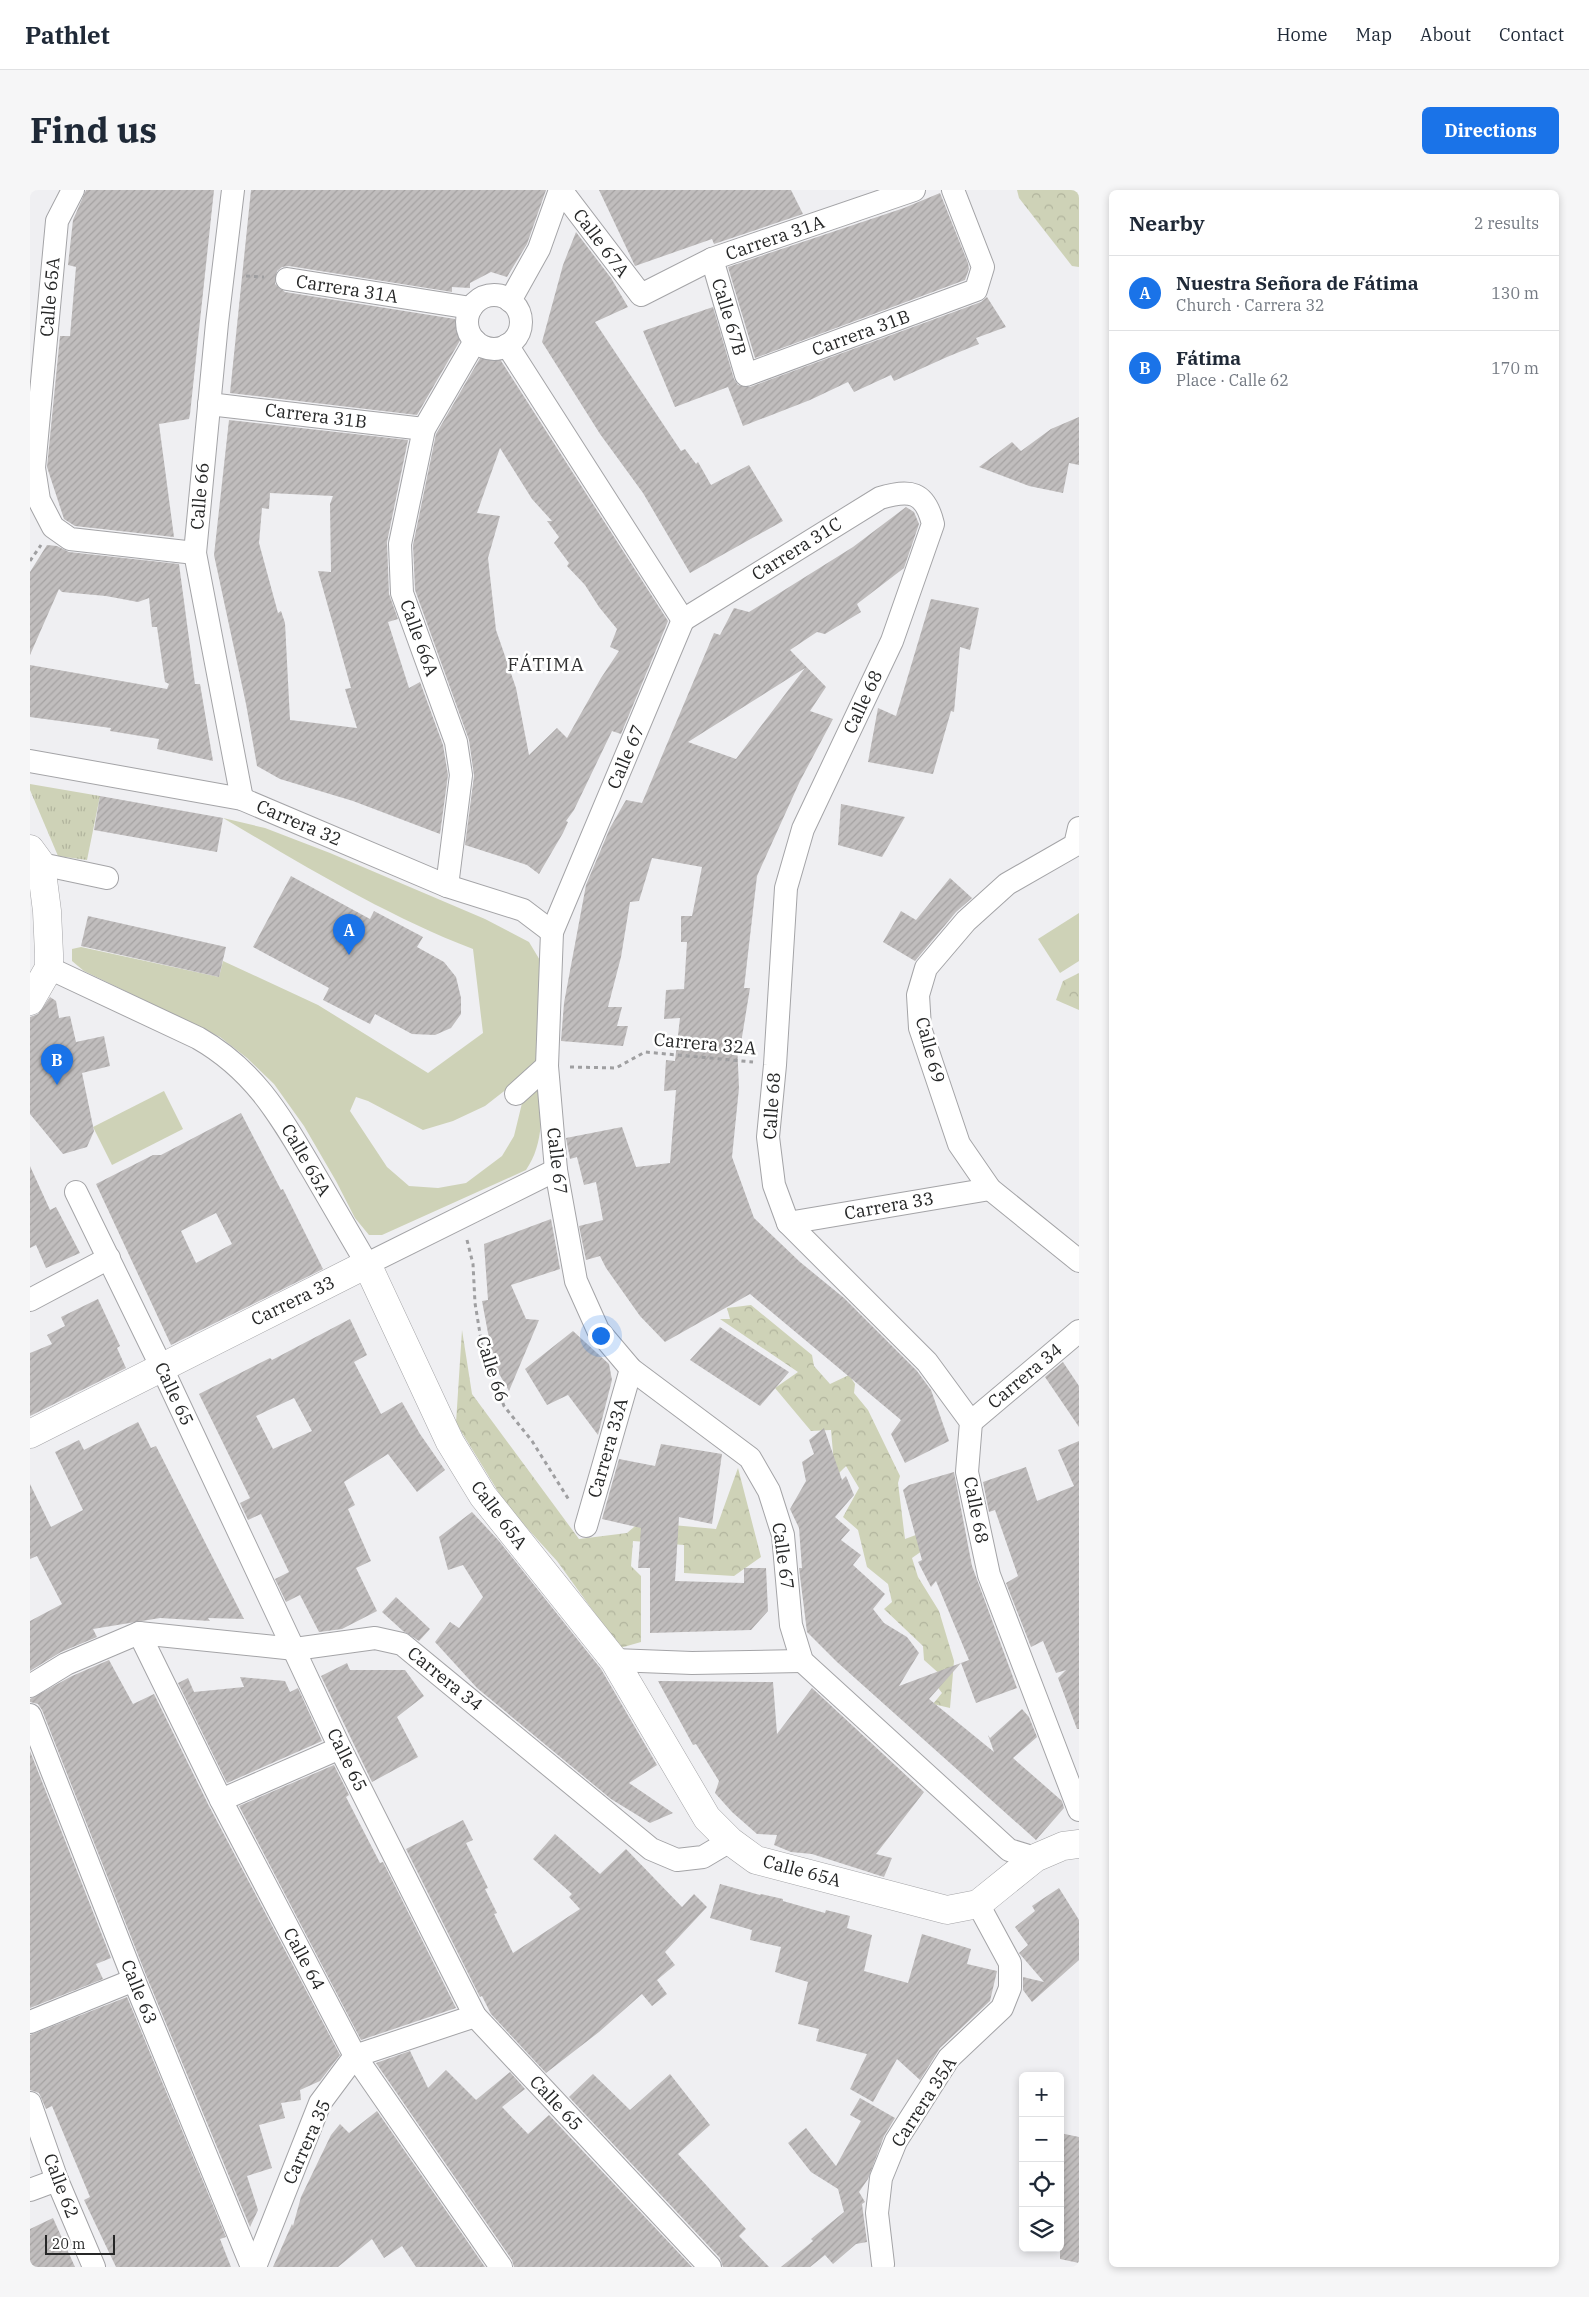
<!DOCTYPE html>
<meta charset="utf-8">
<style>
:root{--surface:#fff;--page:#f6f6f7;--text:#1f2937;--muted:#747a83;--line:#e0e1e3;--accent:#1a73e8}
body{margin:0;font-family:"IBM Plex Serif",serif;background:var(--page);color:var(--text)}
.controls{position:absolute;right:15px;bottom:15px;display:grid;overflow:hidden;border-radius:8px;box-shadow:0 2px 8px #0003}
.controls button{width:45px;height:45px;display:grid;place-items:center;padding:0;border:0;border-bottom:1px solid var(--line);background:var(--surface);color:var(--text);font:25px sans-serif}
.scale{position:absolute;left:15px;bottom:12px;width:70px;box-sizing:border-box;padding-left:5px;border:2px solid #262727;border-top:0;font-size:14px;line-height:18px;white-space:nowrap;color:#262727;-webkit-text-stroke:4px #fff;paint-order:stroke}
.you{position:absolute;left:570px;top:1145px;width:18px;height:18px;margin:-12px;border:4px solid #fff;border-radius:50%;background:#1a73e8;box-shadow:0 0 0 8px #1a73e833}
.badge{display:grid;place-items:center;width:32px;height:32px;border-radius:50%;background:var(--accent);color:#fff;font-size:16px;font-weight:700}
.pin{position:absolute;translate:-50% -41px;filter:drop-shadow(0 1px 2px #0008)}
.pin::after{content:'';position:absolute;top:26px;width:18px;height:15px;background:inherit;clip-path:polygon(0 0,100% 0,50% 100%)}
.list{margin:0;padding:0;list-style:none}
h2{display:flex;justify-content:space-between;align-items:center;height:65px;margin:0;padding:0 20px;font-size:21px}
h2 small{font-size:16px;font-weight:400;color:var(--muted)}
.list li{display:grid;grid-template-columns:32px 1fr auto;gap:15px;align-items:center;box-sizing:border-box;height:75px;padding:0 20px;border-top:1px solid var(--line)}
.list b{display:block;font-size:19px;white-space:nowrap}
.list p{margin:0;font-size:16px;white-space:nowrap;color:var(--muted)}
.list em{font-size:16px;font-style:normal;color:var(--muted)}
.icon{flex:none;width:28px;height:28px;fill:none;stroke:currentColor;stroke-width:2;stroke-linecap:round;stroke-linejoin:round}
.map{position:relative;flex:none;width:1049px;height:2077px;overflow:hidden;border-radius:8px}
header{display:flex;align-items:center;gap:30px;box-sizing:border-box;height:70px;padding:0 25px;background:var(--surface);border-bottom:1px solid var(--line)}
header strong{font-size:24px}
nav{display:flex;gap:28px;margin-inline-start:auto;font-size:18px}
.intro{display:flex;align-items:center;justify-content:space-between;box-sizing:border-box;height:120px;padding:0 30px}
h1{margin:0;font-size:35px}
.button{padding:12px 22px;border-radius:8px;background:var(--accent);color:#fff;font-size:18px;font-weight:700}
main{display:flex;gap:30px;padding:0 30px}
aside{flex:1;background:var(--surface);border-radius:8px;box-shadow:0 2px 8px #0003}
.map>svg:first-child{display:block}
.grass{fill:#ced2b7}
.forest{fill:url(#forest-crowns)}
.park{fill:url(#park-tufts)}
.building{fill:url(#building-hatch);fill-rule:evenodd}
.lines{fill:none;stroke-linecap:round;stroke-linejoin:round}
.minor-casing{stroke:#a4a4a7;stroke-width:24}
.major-casing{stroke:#a4a4a7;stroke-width:29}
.path{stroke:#9f9fa1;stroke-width:3;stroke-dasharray:4 4;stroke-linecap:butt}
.minor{stroke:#fff;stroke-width:22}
.major{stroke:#fff;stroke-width:28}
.labels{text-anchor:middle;stroke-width:5;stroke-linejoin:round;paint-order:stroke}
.street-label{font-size:18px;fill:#262727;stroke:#fff}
.neighbourhood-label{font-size:19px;letter-spacing:1px;fill:#313233;stroke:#fff}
</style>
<header>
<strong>Pathlet</strong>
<nav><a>Home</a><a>Map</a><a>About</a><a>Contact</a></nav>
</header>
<div class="intro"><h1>Find us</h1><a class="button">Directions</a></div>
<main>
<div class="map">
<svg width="1049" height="2077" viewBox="0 0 1049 2077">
<defs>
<pattern id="forest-crowns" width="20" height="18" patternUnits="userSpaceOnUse" patternTransform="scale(1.25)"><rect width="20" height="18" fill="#ced2b7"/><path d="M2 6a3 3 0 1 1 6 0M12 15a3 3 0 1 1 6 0" fill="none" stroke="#b1b49d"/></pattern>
<pattern id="park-tufts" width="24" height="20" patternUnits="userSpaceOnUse" patternTransform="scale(1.25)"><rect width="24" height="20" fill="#ced2b7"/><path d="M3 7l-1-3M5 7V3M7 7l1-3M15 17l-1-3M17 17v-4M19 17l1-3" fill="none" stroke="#b1b49d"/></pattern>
<pattern id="building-hatch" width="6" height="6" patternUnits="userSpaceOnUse" patternTransform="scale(1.25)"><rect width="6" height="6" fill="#c0bdbd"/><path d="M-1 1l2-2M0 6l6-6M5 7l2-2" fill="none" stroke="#a5a2a2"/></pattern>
</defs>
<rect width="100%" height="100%" fill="#efeff2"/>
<g class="grass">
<path d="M193,628L235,638L300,663L455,729L499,752L511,772L512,861L504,878L455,916L423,931L393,940L338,911L326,907L320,921L357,977L379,996L408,998L436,993L472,966L484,946L494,905L512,887C511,919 515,953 496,980L352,1045H339L325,1028L306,991L274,936L244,894L217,868L190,847L54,781L42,771V759L51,757L189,787L193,771L288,815L398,883L453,843L443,759C355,725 275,676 193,628Z"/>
<polygon points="1049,723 1049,771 1030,783 1008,749"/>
<polygon points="134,901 153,939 82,975 63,937"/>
</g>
<g class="forest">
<polygon points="987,0 1049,0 1049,77 1042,76 989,8"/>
<polygon points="1049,783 1049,820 1026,810 1033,791"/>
<polygon points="721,1115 782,1165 784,1176 800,1194 819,1185 825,1194 824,1203 838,1220 870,1286 868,1293 875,1349 894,1342 899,1356 882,1368 888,1387 909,1421 924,1471 920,1518 903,1514 912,1503 906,1495 912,1486 894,1470 893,1456 854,1419 862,1412 858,1394 837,1377 828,1340 813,1327 829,1298 816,1276 803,1289 798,1278 803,1263 801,1240 781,1241 745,1198 768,1182 690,1129 700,1129 697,1118"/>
<polygon points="432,1140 442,1204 549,1349 597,1343 610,1332 686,1339 708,1278 731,1367 704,1386 654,1383 654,1355 603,1351 601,1376 611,1386 611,1452 590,1458 527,1371 477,1316 426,1233"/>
</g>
<polygon class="park" points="0,594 70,606 57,670 28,666 0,600"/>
<g class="building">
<polygon points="56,0 184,0 160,224 159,229 129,234 144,347 45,336 34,329 17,277 30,146 40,146 46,77 38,75 43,30"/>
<polygon points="221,0 516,0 497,54 477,87 461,82 440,93 440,98 422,97 422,102 259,76 252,77 247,81 245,94 255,102 425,129 432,147 387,225 200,203"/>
<polygon points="569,0 761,0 773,24 684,54 682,49 605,76"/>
<polygon points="910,3 938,73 939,79 935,90 725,168 698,77 874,18"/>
<polygon points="546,42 581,88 598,117 565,132 651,261 655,259 666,274 668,272 681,295 719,275 753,331 660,383 613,303 570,244 512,152 533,75"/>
<polygon points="957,107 976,137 946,148 949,154 917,167 864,191 861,185 824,202 818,192 780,210 713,236 698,197 645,217 613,141 683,117 704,189 708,195 720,197 951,112"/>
<path d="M453,163H466L638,431L591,544L582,541L544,620L536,631L538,632L533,643L509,684L497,675L435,655L444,586L439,550L385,400L383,355L406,244ZM470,258L502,309L522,331H517L529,347L524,353L539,373L537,376L555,395L569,417L587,439L580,457L589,461L571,488L537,548L527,538L499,565L486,498L466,440L458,368L470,326L447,323Z"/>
<polygon points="1049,227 1049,275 1039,273 1033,303 999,296 949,277 982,252 991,261 1021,239"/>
<path d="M199,230L378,250L357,352L359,404L368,429L358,432L379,498L390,492L413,555L418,585L410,644L323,611L250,589L227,576L216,514L184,365ZM240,303L303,306L300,314L301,382L288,381L321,498L315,499L327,538L260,530L255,433L251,421L248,423L229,353L232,318L239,319Z"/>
<path d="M876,317L884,322L889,334L874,378L827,414L831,422L795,444L787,442L760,460L796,497L780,521L803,529L770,591L727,686L714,798H720L711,853H707L709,898L702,967L724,1028L770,1072L814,1108L887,1181L901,1200L919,1251L875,1273L861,1244L871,1230L720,1104L635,1152L610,1126L576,1078L570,1066L556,1070L549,1036L573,1030L566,992L554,995L547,967L540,969L536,948L592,937L606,977L640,973L646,900L634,901L636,870L645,871L650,828L634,829L636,800L654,799L657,752H651V726H662L672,677L622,668L609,711L600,712L591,767L578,817H592L587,836H598L593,856L531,851L534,813L556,695L580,638L596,610L612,613L684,443L690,445L704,418L719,422L823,357ZM775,478L706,569L658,552Z"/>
<polygon points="17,355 27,356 39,362 149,374 165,494 170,494 183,571 127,559 129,549 80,541 81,538 0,527 0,475 137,499 139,494 135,492 127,437 122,437 119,408 108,412 76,406 32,402 29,399 0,465 0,382"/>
<polygon points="901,409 949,418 940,460 930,457 924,522 921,521 903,584 838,572 848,518 866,526"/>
<polygon points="70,606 193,628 187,662 64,640"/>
<polygon points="811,614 875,627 852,667 808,655"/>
<polygon points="261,686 340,729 344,721 393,747 387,757 414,772 426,787 431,808 431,824 421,838 405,845 382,844 345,824 340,834 293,810 299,798 223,757"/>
<polygon points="920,688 942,708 926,722 885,771 853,752 871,721 886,730"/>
<polygon points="58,726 196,757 189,787 51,756"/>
<polygon points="20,807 26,811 29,828 40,826 46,852 74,846 80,876 52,883 64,941 57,957 33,964 0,924 0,827 8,824"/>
<path d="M211,923L251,1000L253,999L293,1079L141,1155L66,994L123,965H131ZM186,1023L202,1054L166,1073L151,1041Z"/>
<polygon points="0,976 20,1020 26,1017 50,1063 16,1078 6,1055 0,1058"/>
<polygon points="521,1029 530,1079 481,1095 496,1129 509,1130 479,1201 464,1175 452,1111 458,1110 454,1054"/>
<polygon points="68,1109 90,1156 87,1158 96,1178 0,1226 0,1163 22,1154 17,1145 35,1136 31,1127"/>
<path d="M320,1129L337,1165L324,1172L351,1224L372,1212L390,1244L415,1280L387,1302L358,1264L314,1292L325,1315L318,1319L341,1371L326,1378L347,1421L312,1439L289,1442L270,1405L256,1412L245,1389L259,1382L231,1324L218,1330L210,1313L220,1308L169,1204L240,1168L242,1170ZM264,1208L282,1241L243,1259L226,1226Z"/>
<polygon points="690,1137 759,1182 730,1216 660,1170"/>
<polygon points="543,1141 579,1174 582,1190 568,1245 538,1205 517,1215 495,1179"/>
<polygon points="1033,1172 1049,1196 1049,1237 1015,1187"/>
<polygon points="108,1232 121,1258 126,1256 214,1429 178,1428 180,1431 130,1428 63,1439 67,1447 31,1462 0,1481 0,1431 32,1414 7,1366 0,1369 0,1294 21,1337 53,1320 25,1262 49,1250 54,1260"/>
<polygon points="794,1238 812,1290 816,1286 824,1305 805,1327 820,1340 811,1350 831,1365 823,1375 855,1404 843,1419 854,1433 877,1447 889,1463 869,1496 939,1470 906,1391 901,1397 888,1372 892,1370 873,1300 879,1295 924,1282 942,1376 987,1498 946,1513 931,1473 899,1509 964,1562 958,1545 960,1548 992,1519 999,1527 1007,1547 983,1568 1032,1611 1034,1618 1006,1650 807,1472 777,1442 769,1378 772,1378 769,1338 760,1319 776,1291 772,1272 784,1264 779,1250"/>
<polygon points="1049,1251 1049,1539 1047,1539 1028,1488 1036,1480 1026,1483 1013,1451 1001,1457 976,1393 988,1386 965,1320 959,1322 953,1292 996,1277 1007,1311 1044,1296 1028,1260"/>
<polygon points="631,1254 692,1264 682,1334 649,1327 645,1391 714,1393 714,1378 736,1378 738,1421 721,1440 620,1443 620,1378 608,1378 611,1338 572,1329 589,1269 625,1276"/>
<polygon points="442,1322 469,1351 571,1479 627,1575 599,1593 643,1623 620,1633 581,1609 447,1498 405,1452 420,1432 429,1438 453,1407 433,1375 418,1380 409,1347"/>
<polygon points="366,1407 400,1439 389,1451 373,1441 352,1422"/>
<polygon points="79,1470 103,1514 124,1504 179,1616 310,1865 290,1891 270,1900 271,1910 251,1913 255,1928 229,1935 242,1978 217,1986 228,2020 220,2037 116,1785 12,1520 8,1514 0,1512 0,1509 42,1486"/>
<polygon points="317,1473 320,1480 375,1480 394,1506 367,1527 388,1567 342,1592 291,1486"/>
<polygon points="210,1487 255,1491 260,1502 268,1498 292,1551 197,1593 148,1493 158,1488 164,1502 214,1497"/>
<polygon points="628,1491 743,1492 747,1544 782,1498 894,1602 846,1664 862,1668 854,1687 782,1664 761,1662 744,1655 747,1645 727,1644 702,1622 685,1603 689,1591 666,1554 663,1555"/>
<polygon points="0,1561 81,1768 66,1774 73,1789 0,1818"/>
<polygon points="304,1575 319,1605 316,1607 350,1673 353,1672 426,1818 331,1850 209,1616"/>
<polygon points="433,1630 443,1650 436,1653 458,1698 455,1699 467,1723 464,1724 483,1763 550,1719 539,1707 542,1704 503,1669 525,1644 570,1684 596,1659 652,1717 664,1704 677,1717 635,1762 645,1775 627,1790 637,1804 622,1816 612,1804 569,1842 516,1883 461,1824 452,1806 450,1807 376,1659"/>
<polygon points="690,1694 730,1705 731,1704 753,1709 753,1711 795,1723 796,1720 820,1726 817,1738 842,1745 834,1781 878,1793 892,1744 941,1759 937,1774 967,1781 960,1811 910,1858 890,1890 867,1869 843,1912 820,1899 837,1864 786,1851 789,1839 768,1834 778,1792 745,1782 751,1757 720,1750 722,1740 680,1728"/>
<polygon points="1029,1698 1049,1730 1049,1770 1002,1812 993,1800 993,1787 1014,1792 989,1763 998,1755 985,1737 1005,1721 1002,1716"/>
<polygon points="97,1807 196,2047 190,2049 201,2077 86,2077 54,2010 60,2007 22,1916 16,1919 9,1903 0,1900 0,1845"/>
<polygon points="380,1861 398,1898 416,1880 446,1910 480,1882 495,1899 472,1917 498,1944 519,1925 662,2077 484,2077 482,2070 346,1873"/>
<polygon points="563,1884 600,1920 640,1884 680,1935 648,1964 716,2039 709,2046 739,2077 693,2077 690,2068 539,1907"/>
<polygon points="830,1908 865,1928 854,1946 838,1989 829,2002 835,2012 832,2014 837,2052 826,2054 803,2074 795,2065 780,2077 751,2077 783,2051 781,2049 814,2022 808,1999 781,1982 758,1953 776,1938 806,1976 831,1931 820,1925"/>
<polygon points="347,1921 455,2077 386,2077 372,2056 354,2068 342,2049 308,2077 243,2077 262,2034 263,2036 271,2007 301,1945 310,1934 319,1943"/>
<polygon points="1030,1943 1049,1947 1049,2073 1030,2069"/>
<polygon points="23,2028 45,2077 0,2077 0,2039"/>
</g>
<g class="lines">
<g class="minor-casing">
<g id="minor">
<polyline points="43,0 27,31 4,278 9,310 23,337 40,349 165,363"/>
<polyline points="203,0 187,133 165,363 212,609"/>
<polyline points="531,0 611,105 682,69 884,0"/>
<polyline points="682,69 716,185 946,100 953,77 923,0"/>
<polyline points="257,89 441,118"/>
<circle cx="464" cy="132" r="27"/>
<polyline points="480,111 509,59 530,0"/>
<polyline points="477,155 653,430"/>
<polyline points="179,214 394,239"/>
<path d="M653,430L850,308C880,299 895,301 903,334L862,451L773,639L756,698L745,875L738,947L744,995L758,1033L897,1172L941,1232L937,1282L959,1385L1049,1620"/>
<polyline points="653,430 522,742 517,876 526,980 546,1091 568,1140 601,1179 720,1268 739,1301 753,1345 761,1435 772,1471 979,1660 1005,1668"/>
<polyline points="0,571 212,609 417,696 493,720 522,742"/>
<polyline points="1049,638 1045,655 977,694 936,731 896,778 888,805 890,838 929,954 960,999 1049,1071"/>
<polyline points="11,674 77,688"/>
<polyline points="417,696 431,585 426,552 372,403 370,354 394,239 445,151"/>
<path d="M19,778L168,848C224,880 249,924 281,978C300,1010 318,1042 337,1074L526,980"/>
<polyline points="486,904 517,876"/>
<polyline points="46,1002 131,1176 310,1558 445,1826 680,2077"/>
<polyline points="758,1033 960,999"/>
<polyline points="0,1110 79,1068"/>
<polyline points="941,1232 1049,1141"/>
<polyline points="556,1336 601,1179"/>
<polyline points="109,1443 191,1610 325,1866 471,2077"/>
<polyline points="584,1470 662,1473 772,1471"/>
<polyline points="0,1496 36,1474 109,1443 265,1459 345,1448 372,1454 621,1659 647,1670 673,1667 700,1651"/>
<polyline points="0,1525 104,1790 222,2077"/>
<polyline points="191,1610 310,1558"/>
<polyline points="0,1832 104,1790"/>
<polyline points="0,1913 27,1990 64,2077"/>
<polyline points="0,2000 27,1990"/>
<polyline points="853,2074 847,2023 851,1988 866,1951 919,1868 972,1818 980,1798 980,1773 948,1714"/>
<polyline points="225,2077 290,1913 325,1866 445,1826"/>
</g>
</g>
<g class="major-casing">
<g id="major">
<polyline points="0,659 11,674 17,721 19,764 19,778 0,811"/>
<polyline points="0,1244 337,1074 420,1252 453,1306 584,1470 677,1628 700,1651 726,1670 917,1720 948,1714 1005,1668 1033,1656 1049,1654"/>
</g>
</g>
<g class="path">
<polyline points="216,86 234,87"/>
<polyline points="0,371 11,355"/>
<polyline points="540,877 586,878 615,862 723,872"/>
<polyline points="437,1050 443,1074 445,1113 452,1156 474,1216 502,1251 539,1310"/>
</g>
<use href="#minor" class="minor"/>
<use href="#major" class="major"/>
</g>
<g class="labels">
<g class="street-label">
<text transform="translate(745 48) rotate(-19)" y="6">Carrera 31A</text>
<text transform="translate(571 53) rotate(53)" y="6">Calle 67A</text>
<text transform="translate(317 99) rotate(9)" y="6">Carrera 31A</text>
<text transform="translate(20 107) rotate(-85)" y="6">Calle 65A</text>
<text transform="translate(699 127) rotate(73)" y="6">Calle 67B</text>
<text transform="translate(831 143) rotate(-20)" y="6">Carrera 31B</text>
<text transform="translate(286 226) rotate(7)" y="6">Carrera 31B</text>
<text transform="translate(170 306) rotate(-85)" y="6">Calle 66</text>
<text transform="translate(767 359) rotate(-32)" y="6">Carrera 31C</text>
<text transform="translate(389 448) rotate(70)" y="6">Calle 66A</text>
<text transform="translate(833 512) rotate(-65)" y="6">Calle 68</text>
<text transform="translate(596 567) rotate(-67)" y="6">Calle 67</text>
<text transform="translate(269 633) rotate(23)" y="6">Carrera 32</text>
<text transform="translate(675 854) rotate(5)" y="6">Carrera 32A</text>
<text transform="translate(900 860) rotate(75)" y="6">Calle 69</text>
<text transform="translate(742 916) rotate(-86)" y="6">Calle 68</text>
<text transform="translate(276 970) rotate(60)" y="6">Calle 65A</text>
<text transform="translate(527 971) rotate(83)" y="6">Calle 67</text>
<text transform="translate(859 1016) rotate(-10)" y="6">Carrera 33</text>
<text transform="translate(263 1111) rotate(-26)" y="6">Carrera 33</text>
<text transform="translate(462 1179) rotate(72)" y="6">Calle 66</text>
<text transform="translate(995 1186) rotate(-40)" y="6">Carrera 34</text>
<text transform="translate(144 1204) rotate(65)" y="6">Calle 65</text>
<text transform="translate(578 1258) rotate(-74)" y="6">Carrera 33A</text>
<text transform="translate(946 1320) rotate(79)" y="6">Calle 68</text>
<text transform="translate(469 1325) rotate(53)" y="6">Calle 65A</text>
<text transform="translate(753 1366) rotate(82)" y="6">Calle 67</text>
<text transform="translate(415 1489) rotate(39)" y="6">Carrera 34</text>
<text transform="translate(317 1570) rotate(64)" y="6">Calle 65</text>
<text transform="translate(772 1681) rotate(15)" y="6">Calle 65A</text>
<text transform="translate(274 1769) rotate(62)" y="6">Calle 64</text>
<text transform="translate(109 1802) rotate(68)" y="6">Calle 63</text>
<text transform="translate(894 1912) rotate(-57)" y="6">Carrera 35A</text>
<text transform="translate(526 1913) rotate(47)" y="6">Calle 65</text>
<text transform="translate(277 1952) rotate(-66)" y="6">Carrera 35</text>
<text transform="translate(31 1996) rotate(69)" y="6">Calle 62</text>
</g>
<g class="neighbourhood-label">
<text x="516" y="481">FÁTIMA</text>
</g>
</g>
</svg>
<div class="controls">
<button>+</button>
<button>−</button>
<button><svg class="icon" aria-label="locate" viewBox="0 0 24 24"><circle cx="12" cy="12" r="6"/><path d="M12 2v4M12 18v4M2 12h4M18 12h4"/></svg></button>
<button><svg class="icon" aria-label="layers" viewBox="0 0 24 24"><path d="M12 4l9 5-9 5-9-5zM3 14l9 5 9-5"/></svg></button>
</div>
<div class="scale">20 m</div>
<div class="you"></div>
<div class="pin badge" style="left:319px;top:765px">A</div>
<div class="pin badge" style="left:27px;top:895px">B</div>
</div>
<aside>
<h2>Nearby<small>2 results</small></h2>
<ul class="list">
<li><span class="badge">A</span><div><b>Nuestra Señora de Fátima</b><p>Church · Carrera 32</p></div><em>130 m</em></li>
<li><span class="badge">B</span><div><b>Fátima</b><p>Place · Calle 62</p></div><em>170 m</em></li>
</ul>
</aside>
</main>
